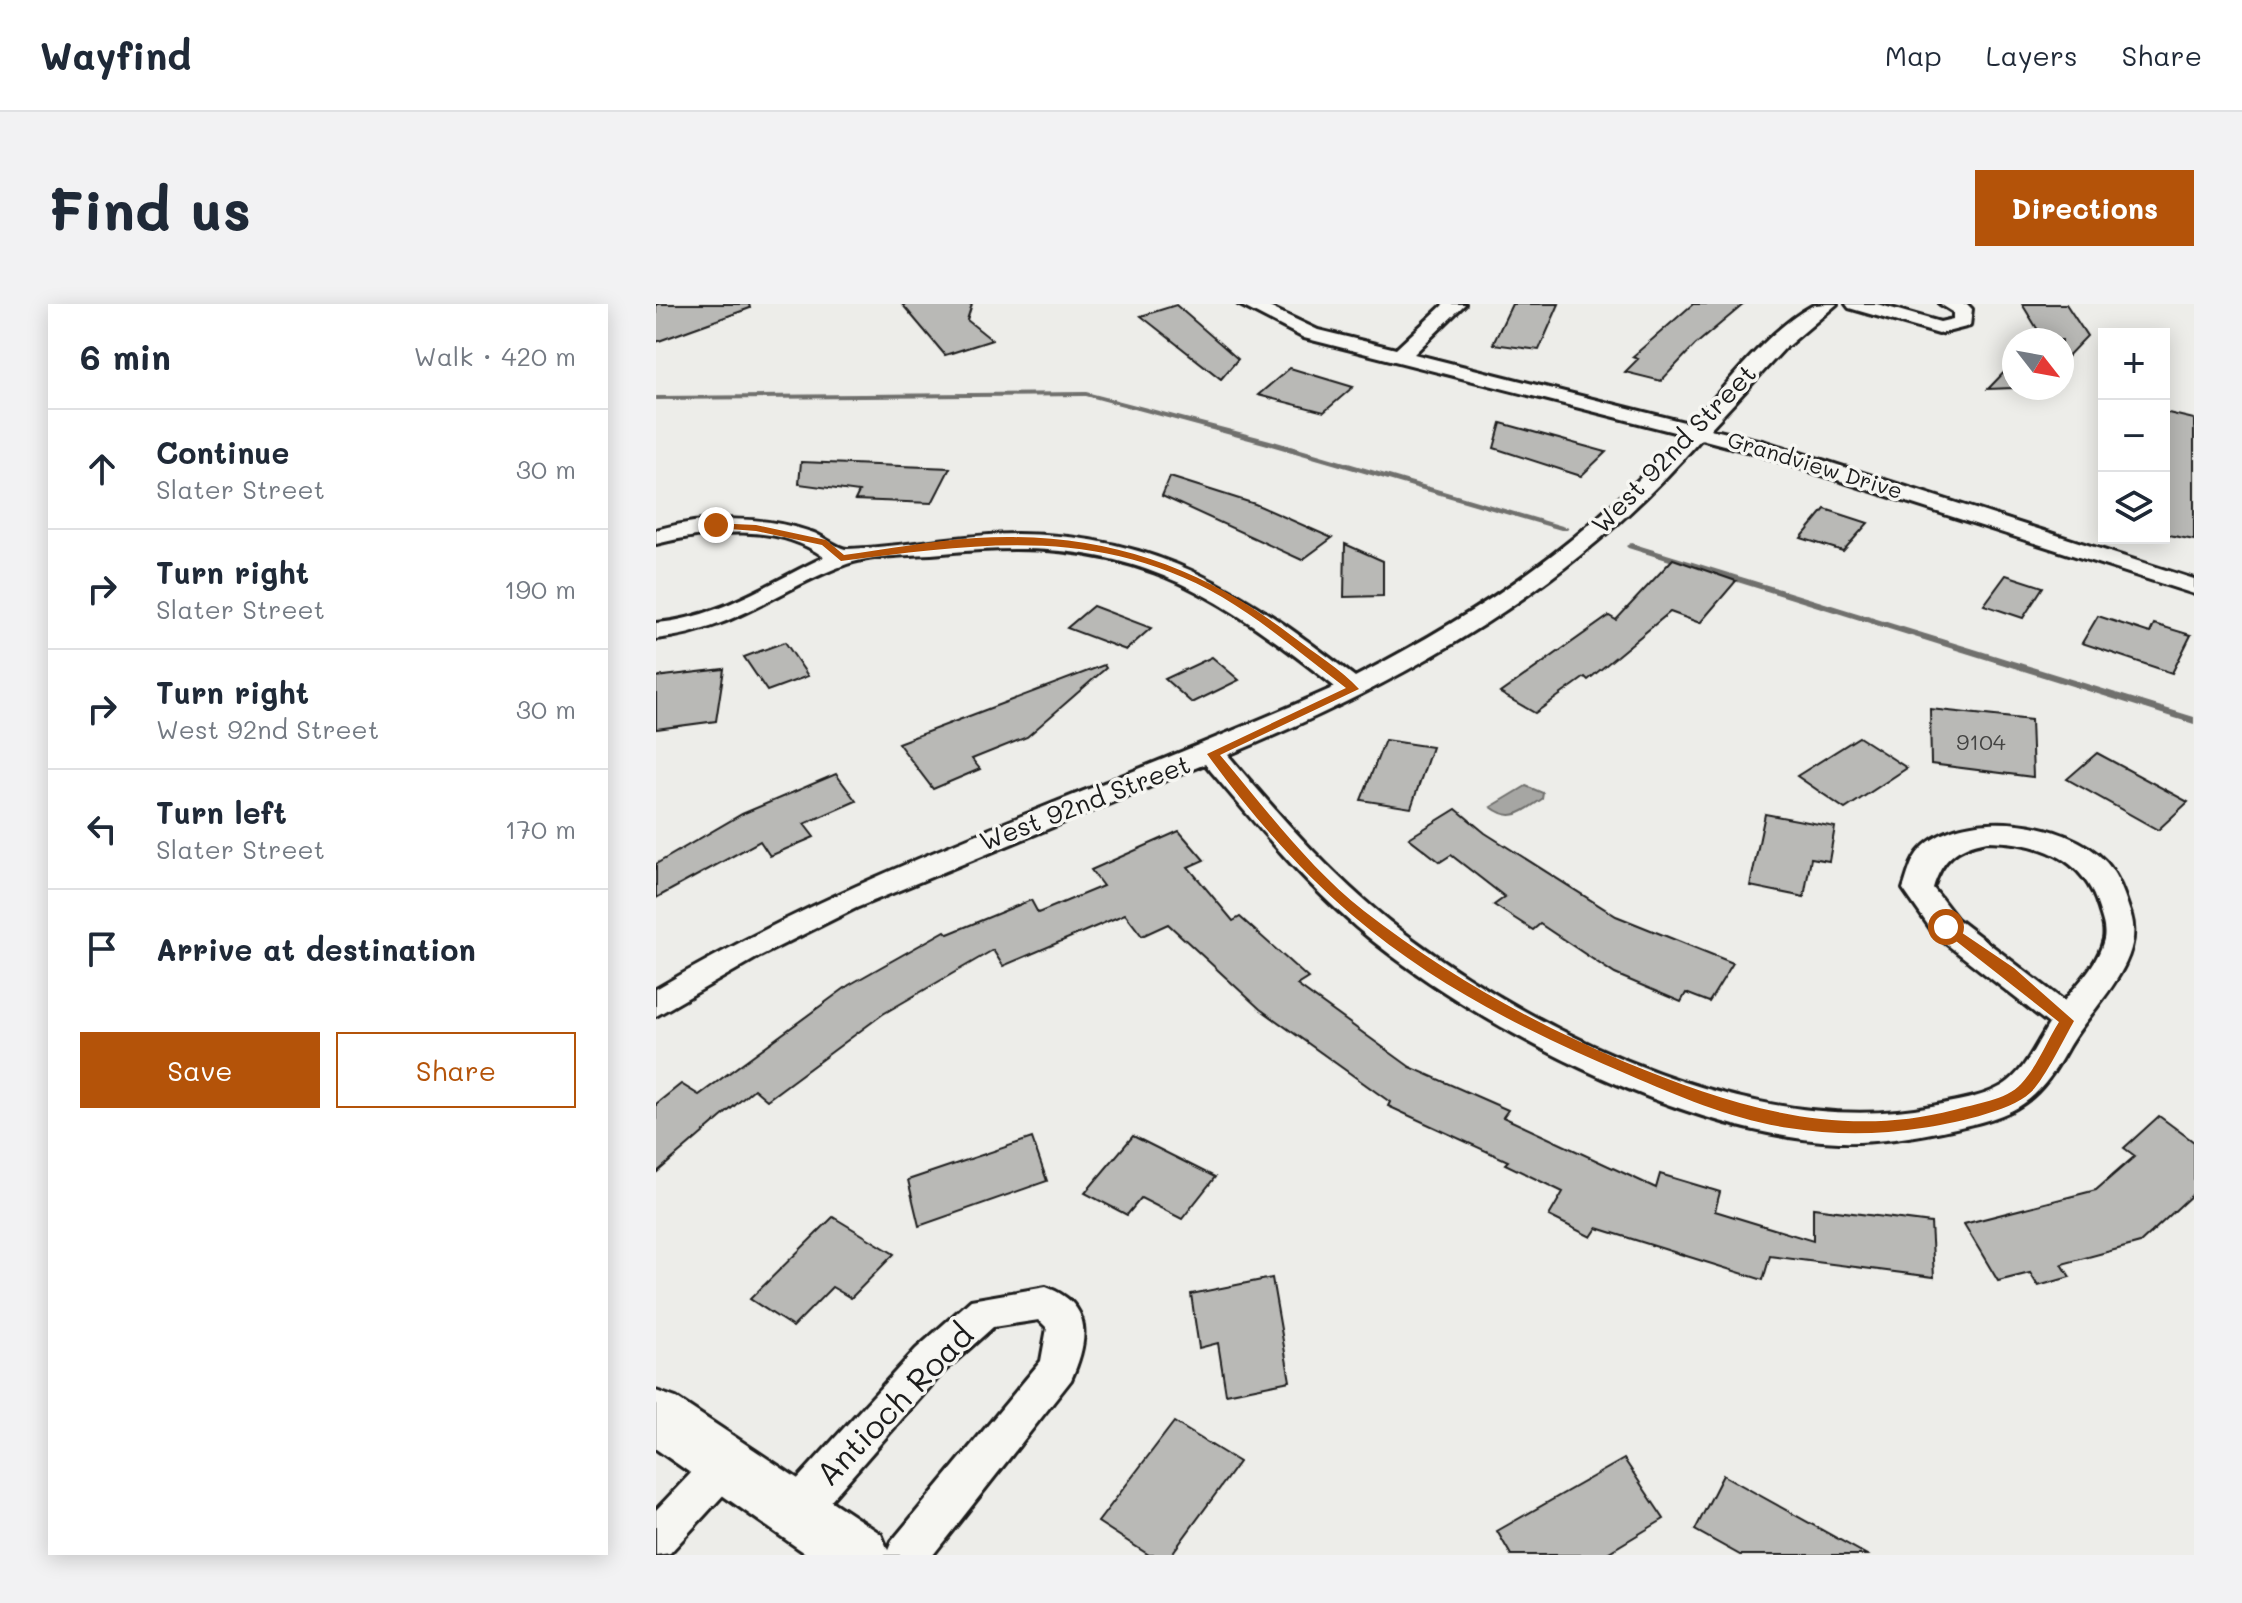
<!DOCTYPE html>
<meta charset="utf-8">
<style>
:root{--surface:#fff;--page:#f2f2f3;--text:#1f2937;--muted:#747a83;--line:#e0e1e3;--accent:#b45309}
body{margin:0;font-family:Mali,sans-serif;background:var(--page);color:var(--text)}
.controls{position:absolute;right:24px;top:24px;display:grid;overflow:hidden;border-radius:0px;box-shadow:0 4px 20px #0003}
.controls button{width:72px;height:72px;display:grid;place-items:center;padding:0;border:0;border-bottom:2px solid var(--line);background:var(--surface);color:var(--text);font:40px sans-serif}
.compass{position:absolute;left:1346px;top:24px;width:72px;height:72px;border-radius:50%;background:var(--surface);box-shadow:0 4px 20px #0003;rotate:121deg}
.stop{position:absolute;width:24px;height:24px;margin:-18px;border:6px solid #b45309;border-radius:50%;background:#fff}
.stop.end{background:#b45309;border-color:#fff;box-shadow:0 2px 8px #0008}
.list{margin:0;padding:0;list-style:none}
h2{display:flex;justify-content:space-between;align-items:center;height:104px;margin:0;padding:0 32px;font-size:34px}
h2 small{font-size:26px;font-weight:400;color:var(--muted)}
.list li{display:grid;grid-template-columns:52px 1fr auto;gap:24px;align-items:center;box-sizing:border-box;height:120px;padding:0 32px;border-top:2px solid var(--line)}
.list b{display:block;font-size:30px;white-space:nowrap}
.list p{margin:0;font-size:26px;white-space:nowrap;color:var(--muted)}
.list em{font-size:26px;font-style:normal;color:var(--muted)}
.actions{display:flex;gap:16px;padding:24px 32px}
.actions a{flex:1;padding:18px 0;border:2px solid var(--accent);border-radius:0px;text-align:center;font-size:28px;color:var(--accent)}
.actions .main{background:var(--accent);color:#fff}
.icon{flex:none;width:44px;height:44px;fill:none;stroke:currentColor;stroke-width:2;stroke-linecap:round;stroke-linejoin:round}
.map{position:relative;flex:none;width:1538px;height:1251px;overflow:hidden;border-radius:0px}
header{display:flex;align-items:center;gap:48px;box-sizing:border-box;height:112px;padding:0 40px;background:var(--surface);border-bottom:2px solid var(--line)}
header strong{font-size:38px}
nav{display:flex;gap:44px;margin-inline-start:auto;font-size:28px}
.intro{display:flex;align-items:center;justify-content:space-between;box-sizing:border-box;height:192px;padding:0 48px}
h1{margin:0;font-size:56px}
.button{padding:20px 36px;border-radius:0px;background:var(--accent);color:#fff;font-size:28px;font-weight:700}
main{display:flex;gap:48px;padding:0 48px}
aside{flex:1;background:var(--surface);border-radius:0px;box-shadow:0 4px 20px #0003}
.map>svg:first-child{display:block}
.water{fill:#a6a6a3;stroke:#6f6f6d;stroke-width:2}
.lines{fill:none;stroke-linecap:round;stroke-linejoin:round}
.stream{fill:#6f6f6d;fill-rule:evenodd}
.building{fill:#b9b9b6;stroke:#1c1c1c;stroke-width:2}
.street-casing{stroke:#1c1c1c;stroke-width:6}
.secondary-casing{stroke:#1c1c1c;stroke-width:6}
.street{fill:#f6f6f2;fill-rule:evenodd}
.secondary{fill:#f6f6f2;fill-rule:evenodd}
.route{fill:#b45309}
.labels{text-anchor:middle;stroke-width:7;stroke-linejoin:round;paint-order:stroke}
.far-street-label{font-size:22px;fill:#1c1c1c;stroke:#f6f6f2}
.number-label{font-size:22px;fill:#434342}
.street-label{font-size:26px;fill:#1c1c1c;stroke:#f6f6f2}
.near-street-label{font-size:32px;fill:#1c1c1c;stroke:#f6f6f2}
</style>
<header>
<strong>Wayfind</strong>
<nav><a>Map</a><a>Layers</a><a>Share</a></nav>
</header>
<div class="intro"><h1>Find us</h1><a class="button">Directions</a></div>
<main>
<aside>
<h2>6 min<small>Walk · 420 m</small></h2>
<ul class="list">
<li><svg class="icon" aria-label="ahead" viewBox="0 0 24 24"><path d="M12 20V5M6 11l6-6 6 6"/></svg><div><b>Continue</b><p>Slater Street</p></div><em>30 m</em></li>
<li><svg class="icon" aria-label="right" viewBox="0 0 24 24"><path d="M7 20v-9h11M14 6l5 5-5 5"/></svg><div><b>Turn right</b><p>Slater Street</p></div><em>190 m</em></li>
<li><svg class="icon" aria-label="right" viewBox="0 0 24 24"><path d="M7 20v-9h11M14 6l5 5-5 5"/></svg><div><b>Turn right</b><p>West 92nd Street</p></div><em>30 m</em></li>
<li><svg class="icon" aria-label="left" viewBox="0 0 24 24"><path d="M17 20v-9H6M10 6l-5 5 5 5"/></svg><div><b>Turn left</b><p>Slater Street</p></div><em>170 m</em></li>
<li><svg class="icon" aria-label="arrive" viewBox="0 0 24 24"><path d="M6 21V4h12l-3 4 3 4H6"/></svg><div><b>Arrive at destination</b></div></li>
</ul>
<div class="actions"><a class="main">Save</a><a>Share</a></div>
</aside>
<div class="map">
<svg width="1538" height="1251" viewBox="0 0 1538 1251">
<rect width="100%" height="100%" fill="#edede9"/>
<filter id="ink" filterUnits="userSpaceOnUse"><feTurbulence type="fractalNoise" baseFrequency=".0125" numOctaves="2"/><feDisplacementMap in="SourceGraphic" scale="16" xChannelSelector="R" yChannelSelector="G"/><feConvolveMatrix kernelMatrix="1 2 1 2 8 2 1 2 1" color-interpolation-filters="sRGB"/></filter>
<g filter="url(#ink)">
<path class="water" d="M870,482L887,489L886,495C866,508 856,519 835,503Z"/>
<g class="lines">
<g class="stream">
<polygon points="430,88 614,136 913,224 911,226 905,226 608,140 430,92 0,96 0,92"/>
<polygon points="975,239 1538,413 1538,420 972,244 970,242"/>
</g>
</g>
<g class="building">
<polygon points="0,0 93,0 94,4 0,38"/>
<polygon points="246,0 316,0 311,16 336,36 289,51"/>
<polygon points="856,0 903,0 883,46 837,40"/>
<polygon points="1037,0 1088,0 1039,41 1005,77 969,68 982,55 976,53"/>
<polygon points="1366,0 1410,0 1431,32 1406,58 1406,36 1380,36 1385,31"/>
<polygon points="520,1 582,55 565,75 485,12"/>
<polygon points="1358,58 1358,84 1332,85"/>
<polygon points="634,64 697,83 668,108 602,91"/>
<polygon points="1508,108 1538,115 1538,236 1508,230"/>
<polygon points="845,119 950,148 925,172 838,144"/>
<polygon points="145,158 294,164 276,199 199,196 203,188 143,180"/>
<polygon points="514,173 599,200 676,234 646,256 506,192"/>
<polygon points="1169,205 1212,219 1187,247 1145,234"/>
<polygon points="689,240 727,257 727,292 688,293"/>
<polygon points="1017,255 1080,277 1044,319 1014,308 932,376 929,373 879,409 844,389 953,312 960,316"/>
<polygon points="1350,271 1387,283 1367,314 1328,301"/>
<polygon points="437,302 495,324 470,346 411,324"/>
<polygon points="1442,312 1494,329 1498,320 1535,331 1516,369 1426,339"/>
<polygon points="129,338 152,372 111,387 88,353"/>
<polygon points="556,353 583,376 536,399 509,375"/>
<polygon points="448,361 450,364 371,433 316,455 324,465 277,485 242,439"/>
<polygon points="68,365 60,417 0,425 0,373"/>
<polygon points="1274,405 1375,416 1377,473 1275,460"/>
<polygon points="1203,433 1251,464 1189,505 1141,472"/>
<polygon points="729,436 776,443 755,504 705,496"/>
<polygon points="1441,449 1532,498 1502,526 1411,475"/>
<polygon points="180,470 200,497 148,520 158,533 114,552 104,537 0,594 0,560 86,510"/>
<polygon points="800,505 829,529 960,612 1077,659 1053,698 1030,689 1025,698 959,670 884,620 877,626 838,601 849,593 795,551 784,558 753,534"/>
<polygon points="1109,510 1179,523 1173,557 1155,554 1148,593 1094,582"/>
<polygon points="523,527 548,556 532,563 577,617 584,613 652,674 641,681 754,763 852,806 847,813 1000,884 1004,870 1064,888 1059,907 1157,937 1157,904 1275,919 1278,973 1114,952 1107,976 941,924 935,933 893,912 907,888 849,860 852,857 732,802 734,798 604,705 512,620 486,632 469,610 347,662 337,646 227,710 111,796 98,785 0,869 0,800 25,780 43,791 193,681 289,627 292,630 375,596 382,609 447,582 435,566"/>
<polygon points="1503,812 1538,838 1538,889 1484,939 1406,960 1414,973 1382,982 1374,969 1342,977 1308,920 1440,886 1479,852 1468,844"/>
<polygon points="477,832 559,873 526,915 485,894 471,911 429,889"/>
<polygon points="376,834 391,877 263,922 252,876"/>
<polygon points="177,913 238,950 195,994 176,983 137,1023 94,995"/>
<polygon points="616,974 634,1077 570,1090 562,1039 543,1044 535,990"/>
<polygon points="518,1118 583,1158 515,1251 493,1251 442,1218"/>
<polygon points="968,1155 1008,1215 948,1251 855,1251 841,1227"/>
<polygon points="1067,1171 1211,1251 1084,1251 1039,1226"/>
</g>
<g class="lines">
<g class="street-casing">
<g id="street">
<path d="M582,0H607L662,26L740,45L788,0H809L758,50L1036,120C1069,82 1112,26 1156,2C1163,0 1173,0 1181,0L1128,45L1054,125L1110,138L1538,275V290L1094,148L1045,135C917,283 751,377 572,451C628,517 684,582 755,634C891,735 1104,836 1276,802C1299,797 1326,794 1346,782C1369,768 1379,742 1393,720L1279,631L1247,585C1252,571 1255,555 1265,545C1307,502 1412,516 1450,558C1463,573 1469,593 1475,611C1490,660 1431,707 1410,747C1377,807 1351,813 1286,827C1252,834 1217,839 1183,838C1038,832 850,737 735,651C663,598 607,529 549,460L200,604L104,652L0,712V685C217,557 451,485 679,383C543,275 466,231 287,249C256,252 220,250 191,260C122,285 78,327 0,335V319C62,314 113,279 168,253C121,218 53,227 0,240V226C50,212 106,211 155,228C166,231 183,246 192,245C249,243 304,230 361,230C505,231 590,289 699,373C826,307 930,238 1026,130L648,34ZM1331,537C1382,538 1428,552 1443,605C1446,615 1450,624 1448,635C1442,660 1423,678 1408,697L1301,615L1277,584C1286,555 1300,543 1331,537Z"/>
<polygon points="1190,0 1221,0 1284,18 1297,15 1297,8 1284,0 1311,0 1316,5 1314,22 1283,30 1193,4"/>
<path d="M390,983C437,1000 433,1036 415,1076L277,1251H230L236,1237L385,1057L391,1024L383,1016L337,1023L286,1069L154,1220L140,1226L126,1220L120,1206L126,1192L260,1045L315,996Z"/>
<polygon points="69,1142 83,1148 89,1161 83,1174 14,1249 0,1251 0,1206 55,1148"/>
</g>
</g>
<g class="secondary-casing">
<polygon id="secondary" points="0,1087 20,1094 225,1230 234,1251 152,1251 0,1145"/>
</g>
<use href="#street" class="street"/>
<use href="#secondary" class="secondary"/>
</g>
</g>
<path class="route" d="M57,219L100,221L170,236L188,251C231,245 276,237 320,234C441,227 541,259 636,332C658,349 685,365 703,385L564,451C609,504 653,564 708,607C789,670 875,718 969,758C1075,802 1183,836 1298,806C1318,800 1351,796 1365,780C1381,763 1391,737 1403,718L1286,626V619L1290,618L1358,664L1418,717C1409,733 1387,778 1374,789C1354,808 1293,820 1266,824C1221,831 1177,831 1133,824C1078,816 1024,793 973,771C874,729 779,682 696,611C643,566 592,507 551,450L690,384C649,353 610,319 566,293C441,221 322,240 185,257L166,241L100,227L60,224Z"/>
<g class="labels">
<g class="far-street-label">
<text transform="translate(1159 161) rotate(17)" y="8">Grandview Drive</text>
</g>
<g class="number-label">
<text x="1325" y="446">9104</text>
</g>
<g class="street-label">
<text transform="translate(1018 145) rotate(-46)" y="9">West 92nd Street</text>
<text transform="translate(429 499) rotate(-21)" y="9">West 92nd Street</text>
</g>
<g class="near-street-label">
<text transform="translate(239 1101) rotate(-46)" y="11">Antioch Road</text>
</g>
</g>
</svg>
<div class="controls">
<button>+</button>
<button>−</button>
<button><svg class="icon" aria-label="layers" viewBox="0 0 24 24"><path d="M12 4l9 5-9 5-9-5zM3 14l9 5 9-5"/></svg></button>
</div>
<svg class="compass" viewBox="-18 -18 36 36"><path d="M0-13l5 13h-10z" fill="#e53935"/><path d="M0 13l5-13h-10z" fill="#747a83"/></svg>
<div class="stop" style="left:1290px;top:623px"></div>
<div class="stop end" style="left:60px;top:221px"></div>
</div>
</main>
